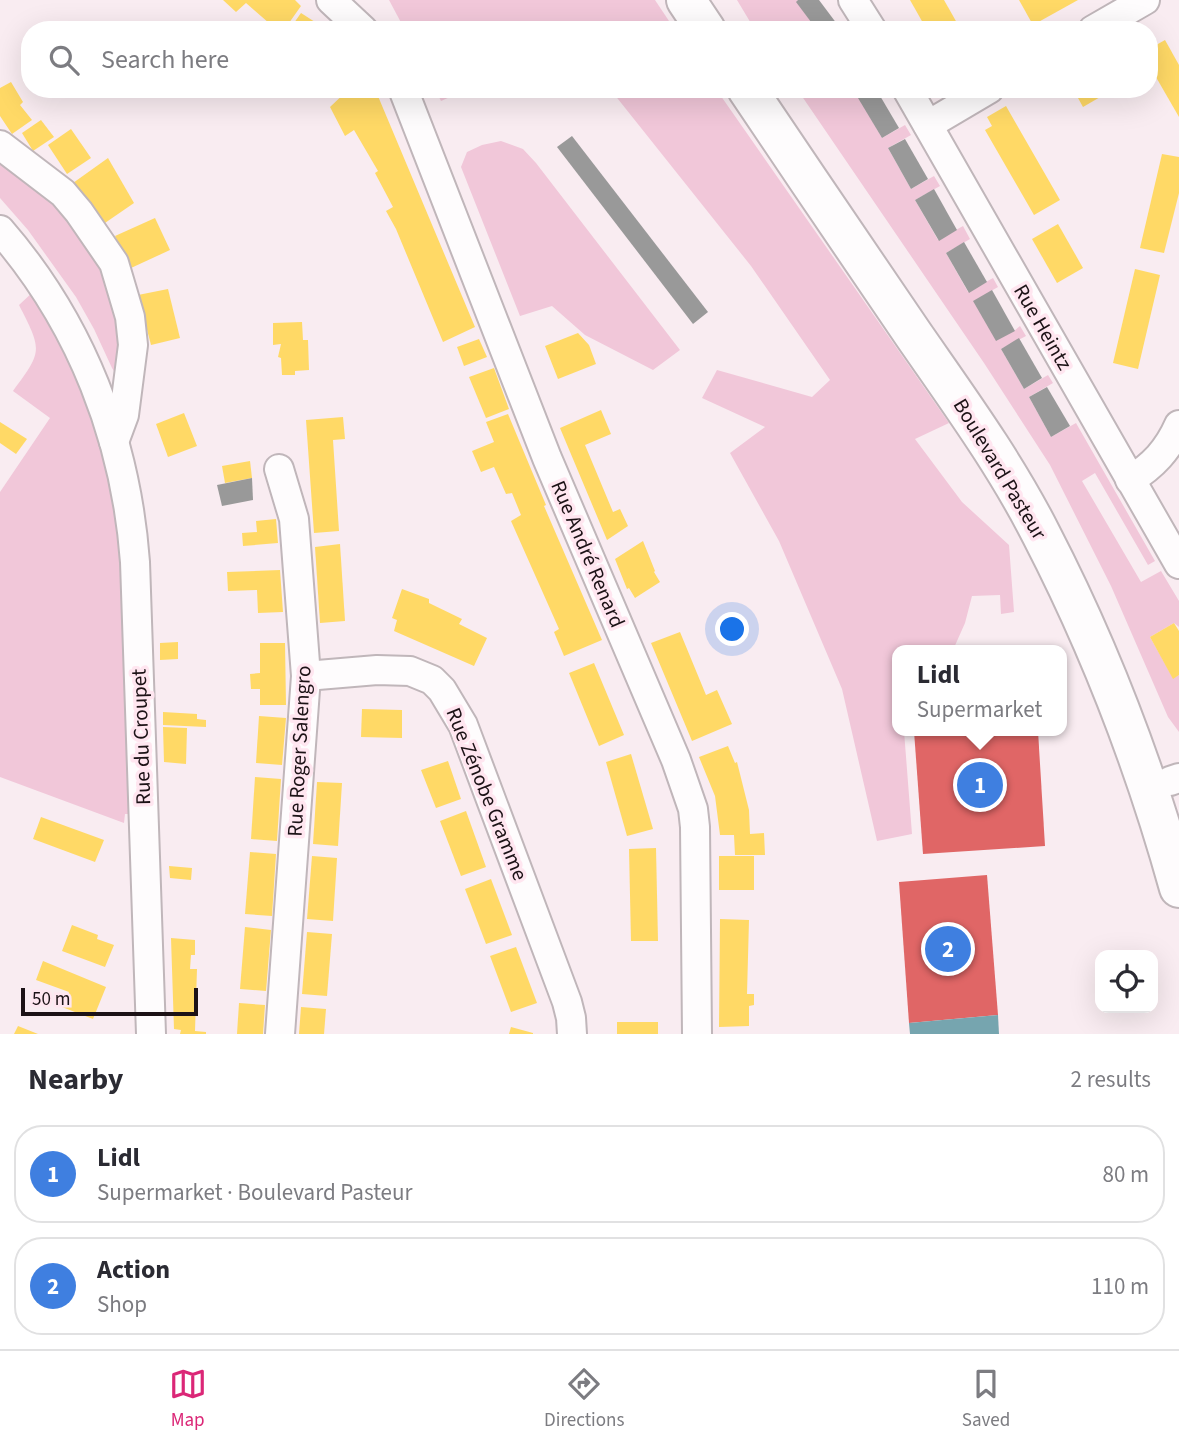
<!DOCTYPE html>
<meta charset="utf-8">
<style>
:root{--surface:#fff;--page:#f7f7f7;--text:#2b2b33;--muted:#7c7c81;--line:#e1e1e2;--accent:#db2777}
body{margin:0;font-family:"Source Sans 3",sans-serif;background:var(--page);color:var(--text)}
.controls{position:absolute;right:21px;bottom:21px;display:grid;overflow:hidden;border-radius:14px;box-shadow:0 7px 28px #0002}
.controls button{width:63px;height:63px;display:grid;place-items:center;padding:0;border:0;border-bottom:2px solid var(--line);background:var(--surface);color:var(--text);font:35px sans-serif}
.scale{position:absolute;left:21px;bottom:18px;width:177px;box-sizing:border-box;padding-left:7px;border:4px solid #1c1216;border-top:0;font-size:19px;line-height:24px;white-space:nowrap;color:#1c1216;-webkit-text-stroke:5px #ffe6f0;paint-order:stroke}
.you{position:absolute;left:733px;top:630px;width:24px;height:24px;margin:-18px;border:5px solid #fff;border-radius:50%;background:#1a73e8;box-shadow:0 0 0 10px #1a73e833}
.badge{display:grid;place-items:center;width:46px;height:46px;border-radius:50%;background:var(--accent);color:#fff;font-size:23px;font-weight:700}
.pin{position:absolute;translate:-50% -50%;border:4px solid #fff;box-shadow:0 2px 7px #0006}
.popup{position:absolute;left:892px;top:645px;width:175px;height:91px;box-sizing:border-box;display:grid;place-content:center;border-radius:14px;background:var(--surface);filter:drop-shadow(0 2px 5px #0005);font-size:23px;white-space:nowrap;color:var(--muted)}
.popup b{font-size:26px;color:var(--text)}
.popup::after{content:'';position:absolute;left:50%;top:100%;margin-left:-14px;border:14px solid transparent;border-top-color:var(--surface)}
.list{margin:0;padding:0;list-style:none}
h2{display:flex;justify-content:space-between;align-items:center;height:91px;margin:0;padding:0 28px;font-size:30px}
h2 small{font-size:23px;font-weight:400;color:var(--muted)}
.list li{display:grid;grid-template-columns:46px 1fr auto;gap:21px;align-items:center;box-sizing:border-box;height:98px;margin:0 14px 14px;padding:0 14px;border:2px solid var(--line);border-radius:28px}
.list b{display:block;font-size:26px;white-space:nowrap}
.list p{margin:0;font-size:23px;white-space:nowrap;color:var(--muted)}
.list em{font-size:23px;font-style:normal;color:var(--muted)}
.icon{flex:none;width:38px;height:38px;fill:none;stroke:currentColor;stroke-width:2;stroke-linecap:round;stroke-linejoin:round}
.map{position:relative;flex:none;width:1179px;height:1034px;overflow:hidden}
.search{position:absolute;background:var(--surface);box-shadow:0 7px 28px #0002;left:21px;right:21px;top:21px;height:77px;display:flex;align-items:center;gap:18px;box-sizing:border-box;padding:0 24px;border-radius:28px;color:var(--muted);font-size:26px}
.sheet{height:315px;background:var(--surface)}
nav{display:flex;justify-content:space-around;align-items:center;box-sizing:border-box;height:98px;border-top:2px solid var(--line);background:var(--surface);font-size:19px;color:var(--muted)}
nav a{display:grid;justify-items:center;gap:4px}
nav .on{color:var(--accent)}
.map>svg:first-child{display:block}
.green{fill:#f1c7d9}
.homes{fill:#ffd966}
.shops{fill:#e06666}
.public{fill:#76a5af}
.industry{fill:#999}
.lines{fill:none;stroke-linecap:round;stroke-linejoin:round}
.street-casing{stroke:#c0b6ba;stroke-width:32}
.secondary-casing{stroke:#c0b6ba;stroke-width:42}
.street{stroke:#fefcfd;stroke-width:28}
.secondary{stroke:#fefcfd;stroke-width:38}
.labels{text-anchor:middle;stroke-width:7;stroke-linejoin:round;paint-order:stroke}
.street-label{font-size:21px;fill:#1c1216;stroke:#ffe6f0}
</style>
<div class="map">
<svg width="1179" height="1034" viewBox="0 0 1179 1034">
<rect width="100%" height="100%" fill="#f9ecf1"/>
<g class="green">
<polygon points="389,0 655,0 675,30 405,30"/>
<polygon points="737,0 798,0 797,2 817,30 755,30"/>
<polygon points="435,89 468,89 441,101"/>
<polygon points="610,89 716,89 949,423 915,439 962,502 1009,545 1014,612 1001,614 1000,595 972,596 965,623 953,650 898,650 898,731 904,731 912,834 877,841 842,689 779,541 730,453 765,427 702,398 717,370 812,397 830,380 751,266"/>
<polygon points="797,89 873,89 859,98 882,138 905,125 911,135 888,148 911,189 934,176 940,186 915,200 938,240 963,226 970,239 946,253 968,292 993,278 998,287 991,291 1014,331 1020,326 1026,336 1001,349 1024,389 1048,375 1053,383 1029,397 1051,437 1076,423 1155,561 1148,565 1095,473 1082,481 1141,582 1161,571 1179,601 1179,627 1174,623 1150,637 1173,678 1179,675 1179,732 1168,717 1111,586 1050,465 984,363"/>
<polygon points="501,141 523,149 536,163 680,350 653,370 585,335 552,306 520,316 461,167 467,152 482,145"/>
<polygon points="0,160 51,198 98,260 109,286 120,334 118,370 114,371 112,368 94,329 76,297 28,230 0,198"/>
<path d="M33,292L55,329L100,431L119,519L132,814H125L124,823L0,777V492L50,418L13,391C43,351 42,350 19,305Z"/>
</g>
<g class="homes">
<polygon points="223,0 295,0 301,6 284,30 277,30 246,3 236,12"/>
<polygon points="910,0 944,0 961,30 927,30"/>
<polygon points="1019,0 1078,0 1033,25"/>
<polygon points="301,13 315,22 325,30 289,30"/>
<polygon points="1165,40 1179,65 1179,117 1149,65 1149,49"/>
<polygon points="11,82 23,102 20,105 32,120 12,134 0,116 0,88"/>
<polygon points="349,89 375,89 475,327 443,342 396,229 386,211 393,207 375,173 378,171 354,130 345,136 330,107"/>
<polygon points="1073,89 1114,89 1083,107"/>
<polygon points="1006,106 1060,200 1034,215 985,130 992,126 987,117"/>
<polygon points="41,120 54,137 33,151 22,133"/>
<polygon points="71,129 91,158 67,174 48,145"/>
<polygon points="1162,154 1179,157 1179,193 1164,253 1140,248"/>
<polygon points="108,158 134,203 102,225 73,183"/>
<polygon points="155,218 170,250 131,268 115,236"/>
<polygon points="1058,224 1083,268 1057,283 1032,239"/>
<polygon points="1135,269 1160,275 1138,369 1113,363"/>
<polygon points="168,289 180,338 151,345 138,295"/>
<polygon points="302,322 303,340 308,340 309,370 295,371 295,375 282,375 281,358 278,357 281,344 273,345 273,323"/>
<polygon points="578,333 589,345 596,364 558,379 545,346"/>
<polygon points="479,339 487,357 464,366 457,347"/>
<polygon points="494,368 509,409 486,418 469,377"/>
<polygon points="601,410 611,434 585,445 613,512 620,509 628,526 607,540 560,428"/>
<polygon points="184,413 197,446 168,457 156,424"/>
<polygon points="508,414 546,505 544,506 602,640 564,656 554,632 559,629 511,521 521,515 512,493 506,494 494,467 481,472 472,451 494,442 486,422"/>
<polygon points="343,417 345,439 333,440 339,531 314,533 306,420"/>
<polygon points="0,422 27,439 16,454 0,443"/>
<polygon points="250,461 252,478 225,483 222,466"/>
<polygon points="276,519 278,543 243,546 242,533 257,532 256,521"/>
<polygon points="643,541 655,571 654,572 660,582 635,598 629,588 627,589 615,559"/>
<polygon points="340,544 345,621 320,623 315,547"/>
<polygon points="280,570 283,612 258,613 257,590 228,591 227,572"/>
<polygon points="402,589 429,599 429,603 462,619 459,624 487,638 474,666 394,631 397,620 392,618"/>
<polygon points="1174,623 1179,631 1179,675 1173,679 1150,637"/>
<polygon points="680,632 706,695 717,690 732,724 692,741 651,643"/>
<polygon points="178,642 178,659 160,660 160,643"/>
<polygon points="260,643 285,643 286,705 260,705 260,689 251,689 250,674 260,673"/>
<polygon points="594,663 624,735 599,746 569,673"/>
<polygon points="362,709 402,710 402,738 361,737"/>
<polygon points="163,712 197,714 197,719 206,720 206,727 163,725"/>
<polygon points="259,716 286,718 282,765 256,763"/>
<polygon points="163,727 187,728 186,764 164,762"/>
<polygon points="728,746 735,763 737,762 749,810 750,834 764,833 765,855 735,855 734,835 720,835 715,796 699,757"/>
<polygon points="631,754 653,829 627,836 606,762"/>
<polygon points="448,761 461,799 436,808 421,770"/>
<polygon points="255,777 281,779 277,841 251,839"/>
<polygon points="317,782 342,783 338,846 313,844"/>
<polygon points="466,811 486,867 461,876 440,821"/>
<polygon points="41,817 104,840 95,862 33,839"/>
<polygon points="656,848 658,941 631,941 629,849"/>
<polygon points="250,852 276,854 272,916 245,914"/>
<polygon points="312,856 337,858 333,921 307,919"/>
<rect x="719" y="856" width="35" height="34"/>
<polygon points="169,866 192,868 191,880 170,878"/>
<polygon points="491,879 512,935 486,944 465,889"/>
<polygon points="720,919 749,920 747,994 754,994 754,1005 749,1006 749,1026 719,1027"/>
<polygon points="72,925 98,935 97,939 114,945 105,967 62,951"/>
<polygon points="245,927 271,930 266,991 240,989"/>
<polygon points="307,932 332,934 327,996 302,994"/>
<polygon points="171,938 195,940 195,955 191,955 190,969 197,969 195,1031 206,1032 206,1034 180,1034 181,1030 174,1029"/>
<polygon points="516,947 537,1003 511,1012 490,956"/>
<polygon points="43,961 106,987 93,1019 62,1007 69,992 36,980"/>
<polygon points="239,1003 265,1005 263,1034 237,1034"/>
<polygon points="301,1007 326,1009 324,1034 299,1034"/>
<rect x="617" y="1022" width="41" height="12"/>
<polygon points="18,1026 38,1034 14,1034"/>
<polygon points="511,1027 533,1033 533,1034 509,1034"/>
</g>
<g class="shops">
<polygon points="914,731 1038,731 1045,846 923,854"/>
<polygon points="987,875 998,1015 909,1023 899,882"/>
</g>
<polygon class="public" points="998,1015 999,1034 910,1034 909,1023"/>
<g class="industry">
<polygon points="798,0 819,0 840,28 837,30 817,30 796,2"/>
<polygon points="873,89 876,89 899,128 882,138 858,98"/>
<polygon points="572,136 708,312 693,324 557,147"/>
<polygon points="905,139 928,179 911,189 888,148"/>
<polygon points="934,189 957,230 939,241 915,200"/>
<polygon points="964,242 987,282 969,293 946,253"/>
<polygon points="992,290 1015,331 996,341 973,301"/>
<polygon points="1019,338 1042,378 1024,389 1001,349"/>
<polygon points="1047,387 1070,426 1051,437 1029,397"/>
<polygon points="252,478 253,500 222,506 217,485"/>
</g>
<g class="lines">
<g class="street-casing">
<g id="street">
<polyline points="331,0 363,30"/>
<polyline points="853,0 872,30"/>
<polyline points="1093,30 1145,0"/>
<polyline points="403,89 547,458 676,760 693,809 695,827 697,1034"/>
<polyline points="907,89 1179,564"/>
<polyline points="928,125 989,89"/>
<polyline points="0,145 63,193 79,212 114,263 130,317 133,345 124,415 114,442"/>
<path d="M0,230C81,323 126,439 135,562L151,1034"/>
<polyline points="279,469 294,519 306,676 280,1034"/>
<path d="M1130,480C1153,466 1168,450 1179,425"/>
<polyline points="306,676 377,670 410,671 432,680 442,690 463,725 567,1002 571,1018 572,1034"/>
<polyline points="1170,781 1179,778"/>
</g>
</g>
<g class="secondary-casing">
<g id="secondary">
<polyline points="686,0 706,30"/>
<path d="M747,89C802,171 857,252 913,334C958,399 1005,463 1041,534C1099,646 1145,766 1179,888"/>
</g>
</g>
<use href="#street" class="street"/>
<use href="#secondary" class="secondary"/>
</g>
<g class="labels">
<g class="street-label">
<text transform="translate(1043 327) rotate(60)" y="7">Rue Heintz</text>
<text transform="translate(1000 469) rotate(59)" y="7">Boulevard Pasteur</text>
<text transform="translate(588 554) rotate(67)" y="7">Rue André Renard</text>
<text transform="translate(141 737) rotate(-92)" y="7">Rue du Croupet</text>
<text transform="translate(299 751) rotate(-87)" y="7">Rue Roger Salengro</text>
<text transform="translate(487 794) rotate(68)" y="7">Rue Zénobe Gramme</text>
</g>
</g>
</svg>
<div class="controls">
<button><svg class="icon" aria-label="locate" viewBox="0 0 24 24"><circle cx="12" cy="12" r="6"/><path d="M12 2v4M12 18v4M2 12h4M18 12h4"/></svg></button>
</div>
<div class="scale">50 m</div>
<div class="you"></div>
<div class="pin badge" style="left:980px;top:785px;background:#3f7fe0">1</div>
<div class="popup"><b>Lidl</b>Supermarket</div>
<div class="pin badge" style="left:948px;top:949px;background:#3f7fe0">2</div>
<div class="search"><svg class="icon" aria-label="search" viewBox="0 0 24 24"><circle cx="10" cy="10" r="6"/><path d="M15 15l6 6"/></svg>Search here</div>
</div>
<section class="sheet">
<h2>Nearby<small>2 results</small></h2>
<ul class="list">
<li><span class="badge" style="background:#3f7fe0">1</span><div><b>Lidl</b><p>Supermarket · Boulevard Pasteur</p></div><em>80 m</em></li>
<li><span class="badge" style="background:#3f7fe0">2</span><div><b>Action</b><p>Shop</p></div><em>110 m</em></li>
</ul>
</section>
<nav>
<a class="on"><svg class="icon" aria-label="map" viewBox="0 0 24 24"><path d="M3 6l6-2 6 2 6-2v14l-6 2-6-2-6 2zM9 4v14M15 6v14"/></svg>Map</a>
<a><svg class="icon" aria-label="directions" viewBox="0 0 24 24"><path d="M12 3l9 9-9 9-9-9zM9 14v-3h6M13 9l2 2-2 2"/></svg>Directions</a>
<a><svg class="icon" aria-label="saved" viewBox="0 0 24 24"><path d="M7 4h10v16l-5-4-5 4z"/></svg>Saved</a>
</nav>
